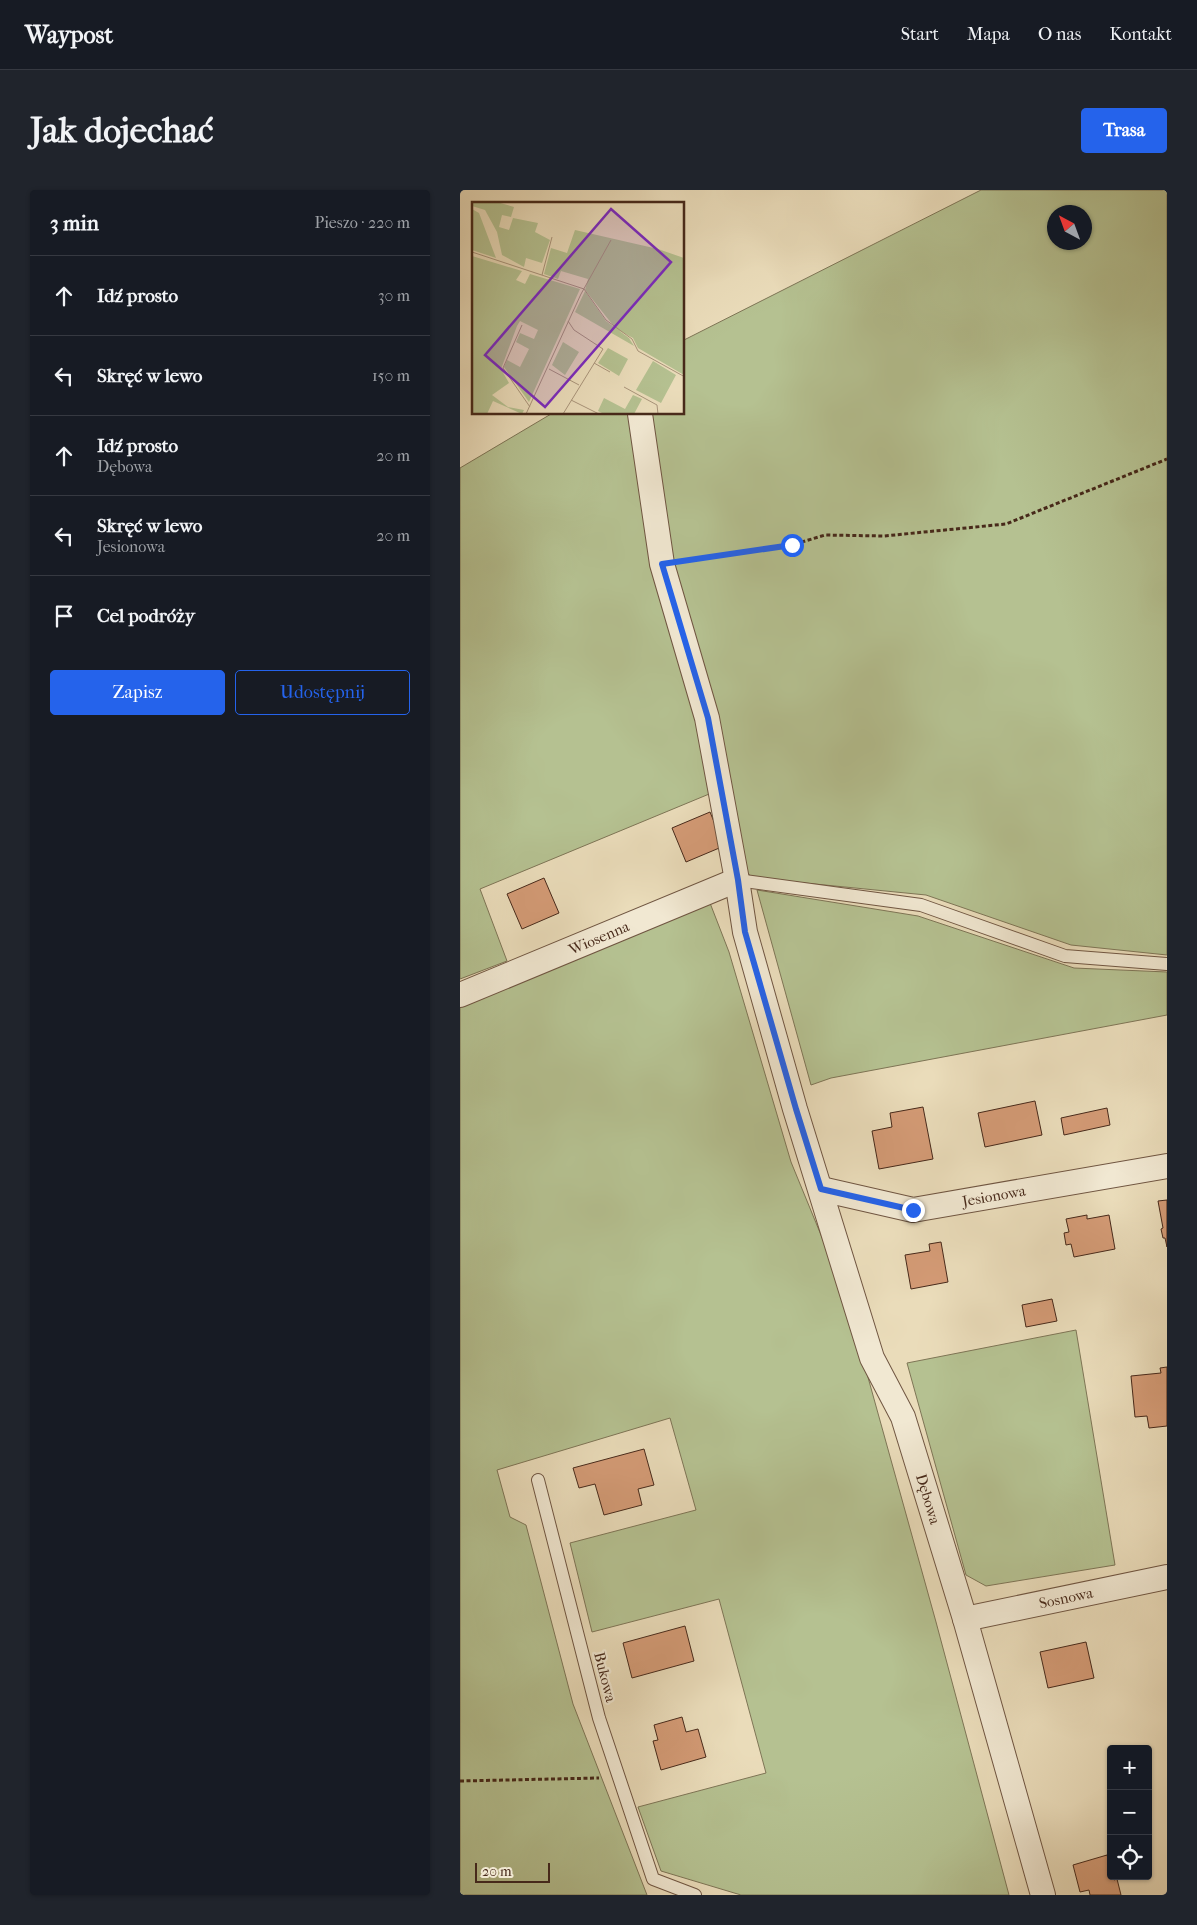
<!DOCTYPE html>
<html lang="pl">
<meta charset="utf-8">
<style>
:root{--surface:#171b24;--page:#20242c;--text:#f1f3f6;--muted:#9ea1a6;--line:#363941;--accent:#2563eb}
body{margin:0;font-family:"IM FELL French Canon",serif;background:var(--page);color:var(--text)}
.controls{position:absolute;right:15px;bottom:15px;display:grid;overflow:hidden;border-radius:5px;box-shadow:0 1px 4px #0004}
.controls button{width:45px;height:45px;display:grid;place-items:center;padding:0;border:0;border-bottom:1px solid var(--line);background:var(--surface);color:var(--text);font:25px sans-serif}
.compass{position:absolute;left:587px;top:15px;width:45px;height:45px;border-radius:50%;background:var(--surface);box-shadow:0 1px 4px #0004;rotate:319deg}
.scale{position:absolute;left:15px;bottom:12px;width:75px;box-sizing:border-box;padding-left:5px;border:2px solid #47291a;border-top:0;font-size:14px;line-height:18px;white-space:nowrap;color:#47291a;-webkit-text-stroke:4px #f1e8d2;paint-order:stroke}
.stop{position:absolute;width:15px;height:15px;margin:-11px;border:4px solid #2563eb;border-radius:50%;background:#fff}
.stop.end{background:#2563eb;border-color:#fff;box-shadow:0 1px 5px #0008}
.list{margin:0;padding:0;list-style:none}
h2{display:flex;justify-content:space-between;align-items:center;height:65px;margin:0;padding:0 20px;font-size:21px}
h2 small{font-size:16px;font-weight:400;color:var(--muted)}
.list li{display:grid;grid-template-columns:32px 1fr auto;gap:15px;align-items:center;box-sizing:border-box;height:80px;padding:0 20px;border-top:1px solid var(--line)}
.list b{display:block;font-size:19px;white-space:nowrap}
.list p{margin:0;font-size:16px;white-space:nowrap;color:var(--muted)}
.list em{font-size:16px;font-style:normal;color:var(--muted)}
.actions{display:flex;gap:10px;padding:15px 20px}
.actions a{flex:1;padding:11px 0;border:1px solid var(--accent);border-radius:5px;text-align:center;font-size:18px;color:var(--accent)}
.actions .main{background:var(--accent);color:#fff}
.icon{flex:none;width:28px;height:28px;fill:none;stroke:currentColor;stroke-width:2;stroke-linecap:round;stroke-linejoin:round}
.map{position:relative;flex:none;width:707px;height:1705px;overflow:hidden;border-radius:5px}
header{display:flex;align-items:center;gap:30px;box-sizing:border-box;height:70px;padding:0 25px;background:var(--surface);border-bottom:1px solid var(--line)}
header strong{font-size:24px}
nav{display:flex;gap:28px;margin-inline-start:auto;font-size:18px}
.intro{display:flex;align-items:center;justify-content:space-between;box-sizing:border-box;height:120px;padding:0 30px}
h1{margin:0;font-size:35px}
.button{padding:12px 22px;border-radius:5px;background:var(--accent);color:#fff;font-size:18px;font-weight:700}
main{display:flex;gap:30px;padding:0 30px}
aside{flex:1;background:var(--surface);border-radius:5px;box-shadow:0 1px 4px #0004}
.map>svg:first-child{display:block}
.green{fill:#b5c191;stroke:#7e7556;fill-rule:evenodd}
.building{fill:#d49b76;stroke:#47291a}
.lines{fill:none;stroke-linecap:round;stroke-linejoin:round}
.service-casing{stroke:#705642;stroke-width:14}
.minor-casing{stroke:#705642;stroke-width:26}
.path{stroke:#47291a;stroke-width:3;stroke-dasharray:4 2.5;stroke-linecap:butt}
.service{stroke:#f1e8d2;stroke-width:12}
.minor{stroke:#f1e8d2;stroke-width:24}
.route{stroke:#2563eb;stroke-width:6}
.labels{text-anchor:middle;stroke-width:4.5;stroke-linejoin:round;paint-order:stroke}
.street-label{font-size:15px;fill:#47291a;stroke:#f1e8d2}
.inset-road{fill:none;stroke:#a9947a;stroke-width:1}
.view{fill:#7b2cbf;fill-opacity:0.15;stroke:#7b2cbf;stroke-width:2.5}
.inset-edge{fill:none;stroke:#47291a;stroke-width:2.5}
</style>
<header>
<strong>Waypost</strong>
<nav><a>Start</a><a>Mapa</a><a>O nas</a><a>Kontakt</a></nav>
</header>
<div class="intro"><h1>Jak dojechać</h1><a class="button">Trasa</a></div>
<main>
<aside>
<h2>3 min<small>Pieszo · 220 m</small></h2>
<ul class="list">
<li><svg class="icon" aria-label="ahead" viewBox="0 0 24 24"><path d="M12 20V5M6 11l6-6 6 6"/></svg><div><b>Idź prosto</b></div><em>30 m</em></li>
<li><svg class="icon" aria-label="left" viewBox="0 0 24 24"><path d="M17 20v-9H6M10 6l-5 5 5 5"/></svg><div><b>Skręć w lewo</b></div><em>150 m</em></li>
<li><svg class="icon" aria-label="ahead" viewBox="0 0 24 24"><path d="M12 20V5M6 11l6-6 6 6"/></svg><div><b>Idź prosto</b><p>Dębowa</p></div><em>20 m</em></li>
<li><svg class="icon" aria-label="left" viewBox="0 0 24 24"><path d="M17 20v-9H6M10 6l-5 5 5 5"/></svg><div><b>Skręć w lewo</b><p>Jesionowa</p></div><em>20 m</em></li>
<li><svg class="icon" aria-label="arrive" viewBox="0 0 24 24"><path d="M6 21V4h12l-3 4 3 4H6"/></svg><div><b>Cel podróży</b></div></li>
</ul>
<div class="actions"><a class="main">Zapisz</a><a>Udostępnij</a></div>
</aside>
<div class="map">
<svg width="707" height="1705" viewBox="0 0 707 1705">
<rect width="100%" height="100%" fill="#eadcba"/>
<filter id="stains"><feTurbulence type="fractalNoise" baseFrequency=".004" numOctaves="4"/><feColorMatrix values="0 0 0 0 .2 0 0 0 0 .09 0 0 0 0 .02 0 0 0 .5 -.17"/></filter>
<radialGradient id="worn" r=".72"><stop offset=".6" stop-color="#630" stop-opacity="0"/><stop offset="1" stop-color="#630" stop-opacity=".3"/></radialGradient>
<g class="green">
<path d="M521,0H707V765L611,755L466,705L294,688L284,681L254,602L20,699L47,771L0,789V278L91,224H224V150ZM594,22H624V52H594Z"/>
<polygon points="297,700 458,726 614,778 707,782 707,825 371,888 351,895"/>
<polygon points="250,713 269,762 331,972 384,1101 476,1432 549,1705 281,1705 201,1681 178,1617 306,1583 259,1409 132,1442 110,1353 236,1320 210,1228 37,1280 50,1327 66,1335 113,1514 187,1705 0,1705 0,813"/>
<polygon points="616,1140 655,1375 526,1396 506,1385 447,1173"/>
</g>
<g class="building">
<polygon points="250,622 264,656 226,672 212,638"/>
<polygon points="84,688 99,723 62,739 47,704"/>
<polygon points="575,911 582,945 525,957 518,923"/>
<polygon points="463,917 473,969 419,979 412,941 432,937 430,923"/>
<polygon points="647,918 650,935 604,945 601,928"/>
<polygon points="707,1010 707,1057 705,1048 703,1048 701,1039 703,1038 698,1011"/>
<polygon points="627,1025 627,1029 649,1025 655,1059 614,1067 611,1054 606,1055 604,1043 609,1042 606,1029"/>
<polygon points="481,1052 488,1092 451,1099 445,1065 470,1061 469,1054"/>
<polygon points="592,1109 597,1131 566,1137 562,1115"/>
<polygon points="707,1177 707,1236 689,1238 687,1226 675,1227 671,1186 701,1183 700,1178"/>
<polygon points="184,1259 194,1295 178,1299 182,1315 144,1325 135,1294 119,1298 113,1278"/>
<polygon points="225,1436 234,1471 172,1488 163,1453"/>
<polygon points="626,1452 634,1488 588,1498 580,1462"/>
<polygon points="222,1527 226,1542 238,1539 246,1567 201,1580 193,1551 198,1550 194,1535"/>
<polygon points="647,1665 651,1678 651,1686 653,1686 654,1690 657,1689 661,1705 630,1705 629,1700 620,1702 613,1675"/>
</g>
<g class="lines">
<g class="service-casing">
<g id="service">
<polyline points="277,690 461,715 605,766 707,774"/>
<polyline points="78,1290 139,1528 193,1689 235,1705"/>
</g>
</g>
<g class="minor-casing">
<g id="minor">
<polyline points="180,224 202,374 247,528 277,690 285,742 335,919 412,1168 443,1227 505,1429 583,1705"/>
<polyline points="0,805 277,690"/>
<polyline points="361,999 453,1020 707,976"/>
<polyline points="505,1429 707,1387"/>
</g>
</g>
<g class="path">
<polyline points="226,371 332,355 365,345 424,346 546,334 707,269"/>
<polyline points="0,1591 139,1588"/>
</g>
<use href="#service" class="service"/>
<use href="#minor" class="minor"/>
</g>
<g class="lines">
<polyline class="route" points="332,355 202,374 248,528 278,690 285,742 336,919 361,999 453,1020"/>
</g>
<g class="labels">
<g class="street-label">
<text transform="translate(139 748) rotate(-23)" y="5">Wiosenna</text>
<text transform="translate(534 1006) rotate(-10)" y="5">Jesionowa</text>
<text transform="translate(468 1309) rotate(73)" y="5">Dębowa</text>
<text transform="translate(606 1408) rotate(-12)" y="5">Sosnowa</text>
<text transform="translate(145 1487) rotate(76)" y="5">Bukowa</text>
</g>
</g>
<g transform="translate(12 12)">
<rect width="212" height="212" fill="#eadcba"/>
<path d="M0,0H25L42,5L39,15L30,13L27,25L37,28L41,16L66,21L63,30L78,38L70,61L54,56L52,65L30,53L25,30L13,8L0,4ZM0,7L7,11L24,56L0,48ZM103,28L186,47L212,56V173L166,146L161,136L144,127L113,88L116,77L89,69L86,77L72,72L79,46L95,51ZM0,54L50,69L44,78L53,82L58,72L108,87L57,200L32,165L35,158L48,165L57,147L44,140L48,131L62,137L66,128L48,119L45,124L29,167L37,181L20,193L36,205L52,208L50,212L21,199L15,212H0ZM113,89L134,119L157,136L162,144L103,110ZM91,140L107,150L93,173L80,163ZM136,146L156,157L147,174L126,161ZM181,159L204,173L189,201L164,188ZM161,193L170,197L162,212H132L126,209L132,196L153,207Z" fill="#b5c191"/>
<path class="inset-road" d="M0,50L112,87L134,118L160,137L166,149L213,175M70,73L80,35M50,123L31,166L58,205M122,161L138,170M77,167L107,183M152,185L185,203L186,212M99,198L127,212M54,212L109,92L139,38M91,212L131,147L102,128L96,119"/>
<path class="view" d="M139,7L199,60L73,205L13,153Z"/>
<rect width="212" height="212" class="inset-edge"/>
</g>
<rect width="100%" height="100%" filter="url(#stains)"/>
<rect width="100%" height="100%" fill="url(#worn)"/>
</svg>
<div class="controls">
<button>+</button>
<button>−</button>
<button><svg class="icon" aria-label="locate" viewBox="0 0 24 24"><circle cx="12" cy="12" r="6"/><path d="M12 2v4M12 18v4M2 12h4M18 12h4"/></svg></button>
</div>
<svg class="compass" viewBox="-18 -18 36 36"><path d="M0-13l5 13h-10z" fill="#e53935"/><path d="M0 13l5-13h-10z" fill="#9ea1a6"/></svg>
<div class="scale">20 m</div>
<div class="stop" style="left:332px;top:355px"></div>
<div class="stop end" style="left:453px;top:1020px"></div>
</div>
</main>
